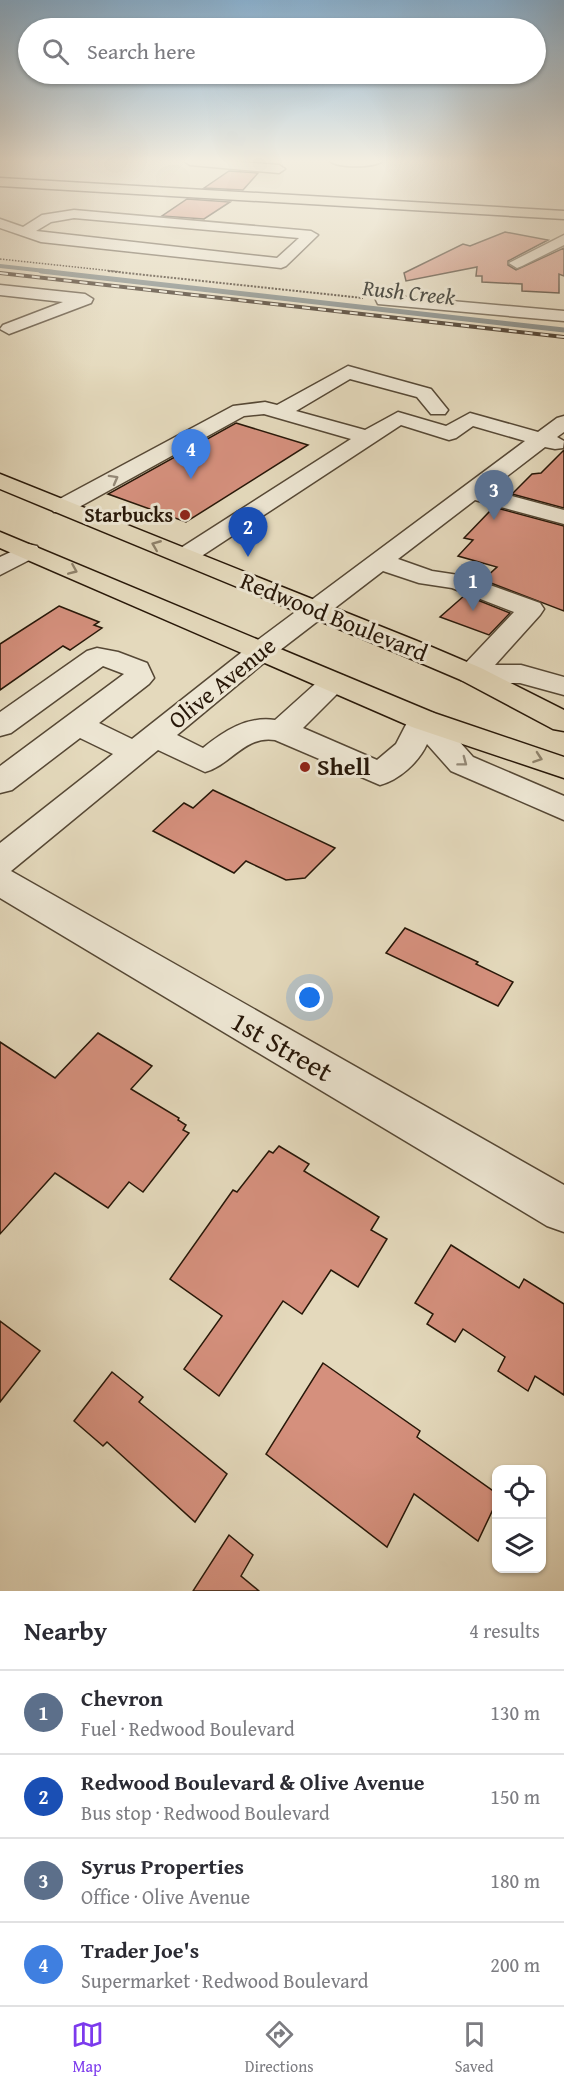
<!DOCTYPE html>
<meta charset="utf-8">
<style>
:root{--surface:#fff;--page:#f7f7f7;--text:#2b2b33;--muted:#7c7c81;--line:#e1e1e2;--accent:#7c3aed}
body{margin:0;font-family:"Gentium Book Plus",serif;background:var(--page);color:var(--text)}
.controls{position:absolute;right:18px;bottom:18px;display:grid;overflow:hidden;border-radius:12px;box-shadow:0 2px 4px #0004}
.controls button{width:54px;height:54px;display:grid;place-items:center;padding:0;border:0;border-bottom:2px solid var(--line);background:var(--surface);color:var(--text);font:30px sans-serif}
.you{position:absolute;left:310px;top:998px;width:21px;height:21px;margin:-15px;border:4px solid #fff;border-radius:50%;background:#1a73e8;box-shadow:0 0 0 9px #1a73e833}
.badge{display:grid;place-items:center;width:39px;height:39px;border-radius:50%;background:var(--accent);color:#fff;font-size:20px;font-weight:700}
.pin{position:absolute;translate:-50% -50px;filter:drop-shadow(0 2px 3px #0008)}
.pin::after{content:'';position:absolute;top:32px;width:21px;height:18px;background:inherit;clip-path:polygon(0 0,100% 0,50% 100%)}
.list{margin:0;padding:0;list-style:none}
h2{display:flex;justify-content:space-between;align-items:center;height:78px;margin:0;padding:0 24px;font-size:26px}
h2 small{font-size:20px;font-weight:400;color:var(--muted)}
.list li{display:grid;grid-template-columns:39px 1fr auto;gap:18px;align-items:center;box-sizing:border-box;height:84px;padding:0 24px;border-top:2px solid var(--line)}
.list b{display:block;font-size:22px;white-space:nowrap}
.list p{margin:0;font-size:20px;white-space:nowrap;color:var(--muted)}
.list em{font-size:20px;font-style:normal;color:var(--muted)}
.icon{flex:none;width:33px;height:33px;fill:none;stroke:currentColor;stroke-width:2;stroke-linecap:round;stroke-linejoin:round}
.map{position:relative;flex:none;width:564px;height:1591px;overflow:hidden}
.search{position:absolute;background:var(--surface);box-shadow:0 2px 4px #0004;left:18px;right:18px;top:18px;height:66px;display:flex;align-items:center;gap:15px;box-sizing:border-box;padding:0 21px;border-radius:33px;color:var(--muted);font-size:22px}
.sheet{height:414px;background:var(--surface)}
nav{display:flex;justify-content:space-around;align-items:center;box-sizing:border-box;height:84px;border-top:2px solid var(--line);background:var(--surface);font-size:16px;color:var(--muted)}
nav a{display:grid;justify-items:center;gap:3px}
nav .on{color:var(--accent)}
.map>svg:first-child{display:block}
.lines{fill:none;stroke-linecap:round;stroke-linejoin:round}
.stream-far1{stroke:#6e7775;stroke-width:4}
.stream{stroke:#6e7775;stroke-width:5}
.building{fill:#d5907d;stroke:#271708;stroke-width:1.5}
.minor-casing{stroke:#564835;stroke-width:3}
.major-casing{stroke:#271708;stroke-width:3}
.highway-casing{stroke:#271708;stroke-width:3}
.path-far1{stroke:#271708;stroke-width:1.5;stroke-dasharray:1.5 1.5;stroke-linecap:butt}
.path{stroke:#271708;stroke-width:2;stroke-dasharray:2 1.5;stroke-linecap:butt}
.minor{fill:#ede6d3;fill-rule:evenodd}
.major{fill:#e4d9bc;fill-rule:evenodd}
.highway{fill:#e4d9bc;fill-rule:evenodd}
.rail-casing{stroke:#271708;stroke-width:4}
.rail{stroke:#ede6d3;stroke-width:2;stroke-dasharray:8;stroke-linecap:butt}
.oneway{stroke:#948978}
.oneway2{stroke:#8f826b}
.poi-dot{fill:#8f2418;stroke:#ede6d3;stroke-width:2}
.labels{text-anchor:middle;stroke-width:6;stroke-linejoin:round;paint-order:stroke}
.far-poi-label{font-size:20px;font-weight:bold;fill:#271708;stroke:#ede6d3;text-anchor:end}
.far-water-label{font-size:22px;font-style:italic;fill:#504f47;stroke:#ede6d3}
.street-label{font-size:24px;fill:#271708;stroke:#ede6d3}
.poi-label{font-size:24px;font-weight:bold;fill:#271708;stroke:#ede6d3;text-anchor:start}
.near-street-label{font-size:28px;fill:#271708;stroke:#ede6d3}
</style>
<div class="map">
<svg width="564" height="1591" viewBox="0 0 564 1591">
<rect width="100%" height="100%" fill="#e4d9bc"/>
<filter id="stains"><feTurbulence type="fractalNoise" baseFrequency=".00333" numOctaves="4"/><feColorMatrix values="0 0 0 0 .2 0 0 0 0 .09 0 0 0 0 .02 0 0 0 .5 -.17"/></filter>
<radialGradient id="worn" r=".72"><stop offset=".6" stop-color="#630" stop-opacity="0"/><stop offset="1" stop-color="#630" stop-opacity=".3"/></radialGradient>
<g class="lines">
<polyline class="stream-far1" points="0,266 54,272"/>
<polyline class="stream" points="41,271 564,330"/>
</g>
<g class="building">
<polygon points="229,171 258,173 243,190 204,188"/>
<polygon points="187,199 230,202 204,219 162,216"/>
<polygon points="505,232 548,240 508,261 508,265 516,270 564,248 564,276 559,274 559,293 522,291 522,284 482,282 482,276 476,276 477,267 406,281 404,273 463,244 470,246"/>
<polygon points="236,423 308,445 186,522 108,494"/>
<polygon points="564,450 564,508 512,494 532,474 541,473"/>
<polygon points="497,508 564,526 564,611 483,580 497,567 458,556 473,540 464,538 491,510"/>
<polygon points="465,595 510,613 489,635 440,617"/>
<polygon points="59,606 99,622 94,625 102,628 70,650 63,646 0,690 0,644"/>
<polygon points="213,790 335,848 305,878 286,880 246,861 234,873 153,831 184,803 193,808"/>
<polygon points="405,928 478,962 476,964 513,982 498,1006 386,953"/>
<polygon points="98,1033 152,1066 131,1089 179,1118 178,1120 186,1125 183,1130 189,1133 143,1192 129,1182 108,1208 55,1173 0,1234 0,1042 55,1078"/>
<polygon points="279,1146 309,1164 304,1171 379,1217 371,1230 387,1239 358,1287 331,1270 302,1314 283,1301 219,1396 184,1369 222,1316 170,1279 233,1190 237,1192 269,1151 273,1153"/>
<polygon points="451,1245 519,1288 524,1279 564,1304 564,1395 535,1376 528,1391 498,1371 505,1357 463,1329 455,1342 427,1324 433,1314 415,1303"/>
<polygon points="0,1321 40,1351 0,1402"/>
<polygon points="323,1363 420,1431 417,1437 496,1493 496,1503 478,1541 414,1494 387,1547 266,1454"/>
<polygon points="112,1372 143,1397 139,1402 227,1474 195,1522 107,1442 103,1446 74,1421"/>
<polygon points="229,1535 253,1555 241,1576 259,1591 193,1591"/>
</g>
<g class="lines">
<g class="minor-casing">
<g id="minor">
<polygon points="184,161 227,161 279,165 285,169 279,173 190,165"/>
<path d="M330,161H382C374,168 338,168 330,161Z"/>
<path d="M74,210L311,231L318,235L286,266L281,268L41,242L0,228V219L23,227L42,215ZM74,218L299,238L277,258L36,231L51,222Z"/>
<polygon points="564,235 564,245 522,266 517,268 509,263"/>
<polygon points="0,285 85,294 93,299 91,303 9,334 0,329 3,325 63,302 0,295"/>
<polygon points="384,295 564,311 564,321 378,304 376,300 378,296"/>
<path d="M348,366L431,389L448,410L445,414H431L417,397L350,379L296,411L365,430L398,412L446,426L470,413L538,432L557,418L564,416V432L557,437L564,441L563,448L555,449L545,447L489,490L564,510V524L475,500L398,559L432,571L465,576L540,603L544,609L540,615L495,665H521L564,677V695L520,683H471L461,680L457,674L461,668L514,612L452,588L419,583L383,571L271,657L177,735L203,748C224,731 247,716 275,720L324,676L334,673L344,676L349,682L303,728L377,760L396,744L412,713L423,711L434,713L473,757L564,796V820L451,771L427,744C419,762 399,780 380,785L275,740C245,735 231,765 205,772L158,750L11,871L564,1185V1232L547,1226L0,898V843L113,754L80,738L12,790L0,793V766L124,674L103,666L11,733L0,736V712L87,651L97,648L118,652L147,663L154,678L149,684L99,723L132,739L251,645L525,441L473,426L456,438L449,440L401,425L194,561L185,564L176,561L172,556L176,551L351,439L264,414L244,416L70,512H54L50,507L54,502L233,406L265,402L277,405Z"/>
<polygon points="28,544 37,546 40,551 37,556 0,575 0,557"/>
</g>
</g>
<g class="major-casing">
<g id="major">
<polygon points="0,474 427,645 481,668 564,710 564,731 553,729 461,680 407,657 0,489"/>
<polygon points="0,532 434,713 564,757 564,778 412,727 0,548"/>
</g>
</g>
<g class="highway-casing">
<polygon id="highway" points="0,178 564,211 564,219 0,186"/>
</g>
<polyline class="path-far1" points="0,259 122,272"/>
<polyline class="path" points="108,271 363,298"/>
<use href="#minor" class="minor"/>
<use href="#major" class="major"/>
<use href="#highway" class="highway"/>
<g class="rail-casing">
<polyline id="rail" points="0,273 564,337"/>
</g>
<use href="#rail" class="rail"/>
</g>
<defs><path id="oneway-chevron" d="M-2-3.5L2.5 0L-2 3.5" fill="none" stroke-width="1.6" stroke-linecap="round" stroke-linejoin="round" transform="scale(1.5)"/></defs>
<g class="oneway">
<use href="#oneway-chevron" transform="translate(114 479) rotate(-29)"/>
<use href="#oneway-chevron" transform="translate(463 762) rotate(37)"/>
</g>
<g class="oneway2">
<use href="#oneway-chevron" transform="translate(156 545) rotate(-158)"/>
<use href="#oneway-chevron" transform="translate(73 570) rotate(23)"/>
<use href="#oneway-chevron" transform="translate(538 758) rotate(19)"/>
</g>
<linearGradient id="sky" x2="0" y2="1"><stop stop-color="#8ab5d7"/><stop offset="0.42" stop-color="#f3eee1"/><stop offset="1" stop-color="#f3eee1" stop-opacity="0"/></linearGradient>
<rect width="564" height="383" fill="url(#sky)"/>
<g class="poi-dot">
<circle cx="185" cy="515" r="6"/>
<circle cx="305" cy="767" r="6"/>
</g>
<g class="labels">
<g class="far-poi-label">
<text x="173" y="522">Starbucks</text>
</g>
<g class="far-water-label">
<text transform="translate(409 292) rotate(6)" y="8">Rush Creek</text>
</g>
<g class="street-label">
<text transform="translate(334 617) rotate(22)" y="8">Redwood Boulevard</text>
<text transform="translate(222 683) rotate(-39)" y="8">Olive Avenue</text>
</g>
<g class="poi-label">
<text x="317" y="775">Shell</text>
</g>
<g class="near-street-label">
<text transform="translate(282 1046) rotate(30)" y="10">1st Street</text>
</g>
</g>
<rect width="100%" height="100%" filter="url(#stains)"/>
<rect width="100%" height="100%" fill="url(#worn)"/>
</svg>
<div class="controls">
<button><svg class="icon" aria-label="locate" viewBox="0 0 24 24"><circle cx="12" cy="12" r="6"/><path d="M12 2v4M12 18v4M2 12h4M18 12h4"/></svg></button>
<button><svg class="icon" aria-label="layers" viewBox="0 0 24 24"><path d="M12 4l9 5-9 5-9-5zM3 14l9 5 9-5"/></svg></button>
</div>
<div class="you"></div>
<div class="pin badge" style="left:473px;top:611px;background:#5c6f8a">1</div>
<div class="pin badge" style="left:248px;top:557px;background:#1a4fb4">2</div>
<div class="pin badge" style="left:494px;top:520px;background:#5c6f8a">3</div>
<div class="pin badge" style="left:191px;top:479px;background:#3f7fe0">4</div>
<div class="search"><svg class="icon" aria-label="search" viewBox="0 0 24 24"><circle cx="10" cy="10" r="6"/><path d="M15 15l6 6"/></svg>Search here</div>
</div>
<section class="sheet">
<h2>Nearby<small>4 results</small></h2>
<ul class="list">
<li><span class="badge" style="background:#5c6f8a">1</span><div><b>Chevron</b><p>Fuel · Redwood Boulevard</p></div><em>130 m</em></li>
<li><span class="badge" style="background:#1a4fb4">2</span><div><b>Redwood Boulevard &amp; Olive Avenue</b><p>Bus stop · Redwood Boulevard</p></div><em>150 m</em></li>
<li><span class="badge" style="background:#5c6f8a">3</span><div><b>Syrus Properties</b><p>Office · Olive Avenue</p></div><em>180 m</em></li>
<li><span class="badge" style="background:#3f7fe0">4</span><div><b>Trader Joe's</b><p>Supermarket · Redwood Boulevard</p></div><em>200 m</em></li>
</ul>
</section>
<nav>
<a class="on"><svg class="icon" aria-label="map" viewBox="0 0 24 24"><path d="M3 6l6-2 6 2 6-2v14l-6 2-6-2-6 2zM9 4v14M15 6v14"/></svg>Map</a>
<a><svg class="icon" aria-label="directions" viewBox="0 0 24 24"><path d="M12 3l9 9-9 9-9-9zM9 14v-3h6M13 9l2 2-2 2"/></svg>Directions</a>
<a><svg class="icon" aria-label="saved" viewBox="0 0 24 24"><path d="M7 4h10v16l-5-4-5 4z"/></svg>Saved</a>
</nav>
